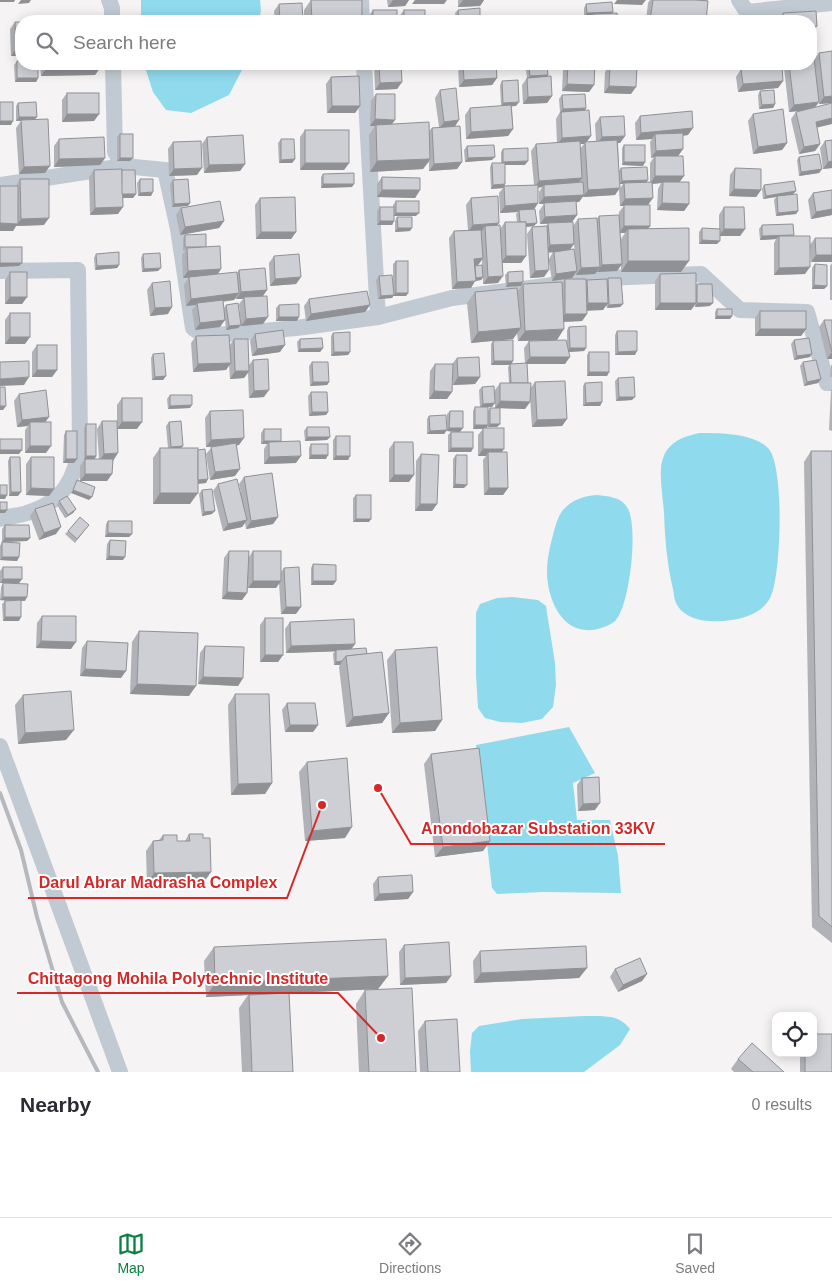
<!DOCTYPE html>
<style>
:root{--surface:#fff;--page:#f2f2f3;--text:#2b2b33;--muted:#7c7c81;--line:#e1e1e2;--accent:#0b8043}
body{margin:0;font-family:Helvetica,sans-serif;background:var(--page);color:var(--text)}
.controls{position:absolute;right:15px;bottom:15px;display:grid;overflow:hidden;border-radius:10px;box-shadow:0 2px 12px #0003}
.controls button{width:45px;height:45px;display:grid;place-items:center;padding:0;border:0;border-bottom:1px solid var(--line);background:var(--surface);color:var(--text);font:25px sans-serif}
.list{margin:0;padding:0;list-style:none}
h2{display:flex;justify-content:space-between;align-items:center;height:65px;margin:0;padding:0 20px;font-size:21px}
h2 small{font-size:16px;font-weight:400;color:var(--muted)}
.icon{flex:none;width:28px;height:28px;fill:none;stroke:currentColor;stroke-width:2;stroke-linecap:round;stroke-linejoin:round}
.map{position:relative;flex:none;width:832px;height:1072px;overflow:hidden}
.search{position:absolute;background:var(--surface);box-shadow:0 2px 12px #0003;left:15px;right:15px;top:15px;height:55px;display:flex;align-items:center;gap:12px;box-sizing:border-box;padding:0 18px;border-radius:20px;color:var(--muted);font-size:19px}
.sheet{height:145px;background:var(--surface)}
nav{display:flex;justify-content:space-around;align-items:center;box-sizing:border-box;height:70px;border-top:1px solid var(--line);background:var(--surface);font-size:14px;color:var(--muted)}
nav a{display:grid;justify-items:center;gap:2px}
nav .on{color:var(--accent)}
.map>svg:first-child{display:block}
.water{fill:#90daee}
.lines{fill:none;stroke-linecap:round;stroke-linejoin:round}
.minor{stroke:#c1cad2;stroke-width:16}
.rail{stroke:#b5b8bd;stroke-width:4}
.wall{fill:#b0b2b7;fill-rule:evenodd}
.shaded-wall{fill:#909195}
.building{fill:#cdcfd5;stroke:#909195}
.leader{fill:none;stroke:#d62828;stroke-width:2}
.callout-dot{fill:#d62828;stroke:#fff;stroke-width:2}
.callout-label{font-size:16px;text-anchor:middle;font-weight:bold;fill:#d62828;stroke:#fff;stroke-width:4;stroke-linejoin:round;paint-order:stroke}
</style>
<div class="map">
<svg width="832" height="1072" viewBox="0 0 832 1072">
<rect width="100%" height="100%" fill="#f5f3f3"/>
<g class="water">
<polygon points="141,0 260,0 261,11 258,21 141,21"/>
<polygon points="144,64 245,64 229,95 191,113 166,110 153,92"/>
<path d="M699,433C719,433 753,433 768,448C785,465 781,574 771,596C764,612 746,618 731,620C713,623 685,622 676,603C674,599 674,593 673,589C667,564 665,539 664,513C663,498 660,483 661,468C661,463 664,454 667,450C675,439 687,436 699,433Z"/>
<path d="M597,495C607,496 621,497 627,507C639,524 630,607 615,621C608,627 594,631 586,630C563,629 551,604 548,584C545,568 549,550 553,535C555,527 558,516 563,510C572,500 583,496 597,495Z"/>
<polygon points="512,597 538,600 546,606 555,663 556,685 553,707 542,719 522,723 500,722 485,718 478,708 476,675 476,613 480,604 497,598"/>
<polygon points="569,727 595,773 573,783 577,820 610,820 618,856 621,893 543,892 497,894 492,888 476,745"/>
<path d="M585,1016C602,1016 619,1014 630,1029L620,1045L584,1072H471L470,1051L472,1033L479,1026L522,1019Z"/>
</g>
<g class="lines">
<g class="minor">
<polyline points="109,0 112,8 112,21"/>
<polyline points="361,0 362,21"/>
<polyline points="739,0 747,12 832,3"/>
<polyline points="113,64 115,152 124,166 165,170 178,229 193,328 205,336 296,328 378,317 452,298 606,278 701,274 740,310 807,312 827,383 832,383"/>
<polyline points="364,64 378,317"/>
<polyline points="0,185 124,166"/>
<path d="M0,271L78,270L80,443C76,479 63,502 27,513C18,516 9,516 0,519"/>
<polyline points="0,746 120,1072"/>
</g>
<polyline class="rail" points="0,793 21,850 37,917 62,1002 98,1072"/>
</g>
<g class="wall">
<polygon points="311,0 362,21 304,21 304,10"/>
<polygon points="387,0 409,0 405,6 388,7"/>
<polygon points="458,0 484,0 480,6 458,7"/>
<polygon points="650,0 708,0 707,1 706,21 646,21 648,3"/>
<polygon points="279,4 303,21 275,21 274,11"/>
<polygon points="586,4 612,13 618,21 588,21 592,16 584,17 584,8"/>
<polygon points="373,10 397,21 368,21 368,17"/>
<polygon points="404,10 425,21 399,21 399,17"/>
<polygon points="458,10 480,21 456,21 455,13"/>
<polygon points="816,11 817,26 812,33 811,33 811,21 778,21 778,20 783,13"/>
<polygon points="15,22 21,56 11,56 10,29"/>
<polygon points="819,53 832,103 819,104 817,88 815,107 817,128 820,144 815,151 799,154 791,119 796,112 799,111 789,112 784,68 787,64 811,64"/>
<polygon points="17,61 38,78 36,82 15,82 14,65"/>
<polygon points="40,64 100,64 100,68 95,75 41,76"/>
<polygon points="374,64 401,64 402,82 397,89 375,90"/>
<polygon points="458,64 496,64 497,78 492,85 459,87"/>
<polygon points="567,64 616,64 615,65 631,94 604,93 605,72 609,66 595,65 594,85 589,92 562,91 563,70"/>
<polygon points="529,66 548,75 546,76 552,96 547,103 523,104 522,85 527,78 526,69"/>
<polygon points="741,69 783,81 778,88 738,92 736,77"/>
<polygon points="331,77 360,106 355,113 327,113 326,84"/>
<polygon points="502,81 516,106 512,106 513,129 508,136 466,139 465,115 470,108 501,106 500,85"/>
<polygon points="440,90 455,126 462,162 457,169 429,171 429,162 423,169 370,172 369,135 375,126 370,126 371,101 376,94 391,124 429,131 432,128 439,127 435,98"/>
<polygon points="760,91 775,104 773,108 759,109 758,95"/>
<polygon points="67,93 99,114 94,121 62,122 62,100"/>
<path d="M562,95L586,108L585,110L587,142H596L595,124L600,117L625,136L620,143H618L619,171L621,168L646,182H650V163L654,157L651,158L650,142L652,139L636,140L635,123L640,116L688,135L683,136V149L678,156L679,182L689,204L684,211L657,210L658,189L661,183L653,184L648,205L650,226L648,228L681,272H621V265L617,271L597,272L596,271L595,274L576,275V273L572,278L552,281L549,262L544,277L530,278L527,234L532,227L546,226L548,224H540L539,211L544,204H539V192L542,187L538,188V203L534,209V226L526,227V256L521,263H502L498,283L483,284V278L481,280L475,281L471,288L452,289L449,238L454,231L468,230L466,205L471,198L498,225L500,229L505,222H517L516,214L518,212L500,213L499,193L503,188L491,189L490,167L492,163H501V152L503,149L525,165H505V186L534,185L531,151L536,144L557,143L556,119L560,112L559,99ZM580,144H584L580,149ZM620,184H623L619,190L620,206H624L619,212V225L599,216L597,219H578L573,226L572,222L577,215L576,202H579L583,196V197L615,195ZM620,233H625L621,239V254ZM574,244L575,256L570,249ZM548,252H553L549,259ZM482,260V265H478Z"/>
<polygon points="18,103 37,117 34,120 45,173 19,174 16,128 21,121 16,121 16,106"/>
<polygon points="753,114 787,143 782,150 753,154 748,121"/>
<polygon points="305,130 349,163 344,170 300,170 300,137"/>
<polygon points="120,134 130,161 117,161 117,137"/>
<polygon points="207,137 245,164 240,171 204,173 202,144"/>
<polygon points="59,139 105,158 100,165 54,167 54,146"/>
<polygon points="281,139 295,159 292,163 279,163 278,143"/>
<polygon points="832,140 832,168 823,169 820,148 825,141"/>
<polygon points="173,142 197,175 169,176 168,149"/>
<polygon points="624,145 645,162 643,166 622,165 622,148"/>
<polygon points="467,146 492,160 465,162 464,150"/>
<polygon points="799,157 822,169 819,173 799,176 797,160"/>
<polygon points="735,168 761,190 756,197 729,196 730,175"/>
<polygon points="94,170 122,171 136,194 133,198 123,198 118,214 90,215 89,177"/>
<polygon points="323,174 352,187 321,188 321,177"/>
<polygon points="382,177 420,190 415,198 377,197 377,184"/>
<polygon points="20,179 44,225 16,226 13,231 0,231 0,186 16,186"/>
<polygon points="140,179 151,196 138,196 137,183"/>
<polygon points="173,180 188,206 172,207 170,184"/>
<polygon points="764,185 796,191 793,194 798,211 796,214 776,216 774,200 776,197 763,199 762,189"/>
<polygon points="832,190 832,215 811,219 808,200 813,193"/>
<polygon points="260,198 296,232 291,239 256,239 255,205"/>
<polygon points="396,201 416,216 394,216 394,221 392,225 377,225 377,211 380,207 393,207 393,205"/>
<polygon points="724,207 745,229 740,236 720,236 717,244 699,244 699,232 702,228 719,229 719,215"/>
<polygon points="181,208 224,221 219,228 180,235 176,215"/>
<polygon points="397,217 410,231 395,232 395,221"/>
<polygon points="762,225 794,235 805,274 774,275 774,243 776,239 760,240 759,229"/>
<polygon points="185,235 206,247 221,269 218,274 237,273 239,270 267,290 263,296 263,324 241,326 239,304 243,299 236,299 236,298 234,300 223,302 224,308 226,305 241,325 238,328 226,330 225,319 220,327 195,330 192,310 196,305 186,306 184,285 188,278 183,278 182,255 185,251 183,251 183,238"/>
<polygon points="815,238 832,238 811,262 810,245"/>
<polygon points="96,254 119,265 117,268 95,270 94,258"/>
<polygon points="143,254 158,271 142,272 141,258"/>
<polygon points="274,256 301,277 296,284 270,286 269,263"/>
<polygon points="396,261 408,293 406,296 393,296 392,298 378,299 376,280 379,276 393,286 393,264"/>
<polygon points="832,263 832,300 830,300 830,266"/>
<polygon points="815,264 827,286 824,289 812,289 812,268"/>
<polygon points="10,272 27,297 22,304 5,304 5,280"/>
<polygon points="508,272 521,286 506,287 505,275"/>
<polygon points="660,274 696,285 710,306 695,307 695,305 691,310 655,310 655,281"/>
<polygon points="608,278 623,304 620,307 607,308 606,305 603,310 587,310 587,314 582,321 563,322 557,340 518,341 517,333 513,339 471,343 467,303 475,292 517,292 523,284 562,284 565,279 586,282 587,280 607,280"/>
<polygon points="152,283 168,314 150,316 147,290"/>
<polygon points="309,299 370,305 365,312 306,321 304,306"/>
<polygon points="279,305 297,321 276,321 276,308"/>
<polygon points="717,309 732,316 730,319 715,319 715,312"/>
<polygon points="760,311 806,329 801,336 755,336 755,318"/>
<polygon points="10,313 25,344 5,344 5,320"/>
<polygon points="824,320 832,320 832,359 827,359 819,327"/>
<polygon points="569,327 586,348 584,351 569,352 565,364 527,364 528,383 530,389 535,382 567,419 562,426 532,427 530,397 530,402 525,409 500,408 500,424 497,427 488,427 488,426 486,428 501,452 508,488 503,495 484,495 483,460 486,456 478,456 478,435 483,429 473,429 473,411 475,407 480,407 479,390 482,387 492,407 482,407 488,411 490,408 495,408 495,390 500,383 509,383 508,367 510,365 491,365 491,344 493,341 511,364 525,363 524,348 529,341 567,346 567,330"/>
<polygon points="617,331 635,355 615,355 615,335"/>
<polygon points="333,333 350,352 348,355 331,356 331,336"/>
<polygon points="255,334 280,352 252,356 250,341"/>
<polygon points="196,336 230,345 234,339 249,365 253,360 264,397 249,398 248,373 244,378 230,379 229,364 226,370 193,372 191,343"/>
<polygon points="300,339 323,348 320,352 298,352 297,342"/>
<polygon points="794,340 810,357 794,360 791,344"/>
<polygon points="37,345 57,370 52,377 32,377 32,352"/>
<polygon points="589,352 609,372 607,376 587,376 587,355"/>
<polygon points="153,354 166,376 163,380 152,380 151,358"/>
<polygon points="457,358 480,377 475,384 453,385 453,379 447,399 429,399 430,371 435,364 452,364"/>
<polygon points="312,362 329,382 327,385 310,386 309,366"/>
<polygon points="803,362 821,379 818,383 804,386 800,366"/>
<polygon points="832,364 832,377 830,377 831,366"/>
<polygon points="618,378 632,400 616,401 615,381"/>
<polygon points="585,383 602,402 600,406 583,406 583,386"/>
<polygon points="832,389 832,431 829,430 831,390"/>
<polygon points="311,392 328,412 326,415 309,416 308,396"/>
<polygon points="19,394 46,422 46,453 25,453 25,430 28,426 17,427 14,401"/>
<polygon points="170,395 190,408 168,409 167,399"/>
<polygon points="122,398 137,429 117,429 117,405"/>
<polygon points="210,411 239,445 236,446 235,476 210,480 206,454 212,447 206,447 205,418"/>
<polygon points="450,411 460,432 473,448 471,452 448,452 448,435 451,432 455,432 447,431 447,414"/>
<polygon points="429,416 447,430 444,434 427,434 427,419"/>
<polygon points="102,421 113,461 112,474 107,481 80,481 80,466 84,460 84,428 86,424 96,456 95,459 99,459 97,429"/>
<polygon points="169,422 182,448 198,450 206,483 198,484 190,504 153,504 153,458 160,448 168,448 166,426"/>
<polygon points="307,427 330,437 327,440 305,441 304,431"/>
<polygon points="264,429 280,442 296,463 264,464 264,449 267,444 261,444 261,433"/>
<polygon points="66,431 74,463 63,463 64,435"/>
<polygon points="336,436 350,456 348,460 333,460 333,440"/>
<polygon points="394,442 409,482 389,482 389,449"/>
<polygon points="311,444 326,459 309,459 309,448"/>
<polygon points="811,451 832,451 832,943 812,927 804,462"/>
<polygon points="421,454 437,504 432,511 415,511 416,461"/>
<polygon points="456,455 464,488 453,488 453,459"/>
<polygon points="10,457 18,496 9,496 8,461"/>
<polygon points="31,457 54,489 49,496 26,495 26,464"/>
<polygon points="244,477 278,517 273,524 246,529 245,523 242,527 223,531 213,491 218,484 241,493 239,484"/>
<polygon points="202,490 212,514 202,516 199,494"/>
<polygon points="356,495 369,522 353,522 353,498"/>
<polygon points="59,501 76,509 73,513 65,518 57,505"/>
<polygon points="35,509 56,534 39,540 30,516"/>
<polygon points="108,521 132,534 129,537 105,537 106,524"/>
<polygon points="5,525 30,538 27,541 2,542 2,529"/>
<polygon points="89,525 75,543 65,534 68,531"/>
<polygon points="110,540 123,560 106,560 107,544"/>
<polygon points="2,542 19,557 17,561 0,560 0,546"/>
<polygon points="229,551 249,557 253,551 281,572 284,568 296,614 281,614 279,583 276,588 248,588 247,593 242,600 222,599 224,558"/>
<polygon points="313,564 336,581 333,585 311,585 311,568"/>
<polygon points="3,567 22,579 19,583 0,583 0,571"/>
<polygon points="3,583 25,601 21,601 19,621 3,621 2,604 5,601 6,601 0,600 1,587"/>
<polygon points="42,616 71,649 36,648 37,623"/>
<polygon points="265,618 283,655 278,662 260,662 260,625"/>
<polygon points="290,622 355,644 351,649 367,654 389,713 382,723 346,727 339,667 340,665 334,665 333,654 335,651 286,653 285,629"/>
<polygon points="139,631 189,696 130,694 132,642"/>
<polygon points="87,641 121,678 80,676 82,648"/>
<polygon points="205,646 243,678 238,686 198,684 200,653"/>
<polygon points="395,650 442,720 435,731 392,733 387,660"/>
<polygon points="235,694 272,783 265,794 231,795 228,705"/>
<polygon points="23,695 66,740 18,744 15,705"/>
<polygon points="287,703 318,725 313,732 285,732 282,710"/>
<polygon points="431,754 490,841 483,851 435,857 424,764"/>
<polygon points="307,762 345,838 305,841 299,772"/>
<polygon points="582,778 595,810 578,811 577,785"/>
<polygon points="189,834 204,882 147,884 146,851 153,841 159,840 163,835 177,841 185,841"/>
<polygon points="378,877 413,892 408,899 374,901 373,884"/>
<polygon points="404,945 451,976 446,983 400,985 399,952"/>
<polygon points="214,947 388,976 378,989 289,993 293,1072 242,1072 239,1008 248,995 206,997 204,961"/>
<polygon points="480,951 587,968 579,978 474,983 473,961"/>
<polygon points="615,969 647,974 642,981 618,992 610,977"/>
<polygon points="365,990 416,1072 359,1072 356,1004"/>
<polygon points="425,1021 460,1072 420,1072 418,1031"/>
<polygon points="800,1053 813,1053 832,1072 800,1072"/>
<polygon points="738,1059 784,1072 734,1072 731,1069"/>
</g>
<g class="shaded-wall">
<polygon points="0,0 15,0 14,2 0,2"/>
<polygon points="21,0 31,0 29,3 18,4"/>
<polygon points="393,0 409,0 405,6 388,7"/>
<polygon points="415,0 447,0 444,4 412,4"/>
<polygon points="463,0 484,0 480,6 458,7"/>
<polygon points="617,0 646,0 642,5 614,4"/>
<polygon points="613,12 610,16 593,14 592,16 584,17 587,13"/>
<polygon points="817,26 812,33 811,33 811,27"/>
<polygon points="16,49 21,49 21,56 11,56"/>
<polygon points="588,64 616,64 614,66 587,65"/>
<polygon points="100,68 95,75 41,76 46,69"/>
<polygon points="548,75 545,78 527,79 530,76"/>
<polygon points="17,78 38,78 36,82 15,82"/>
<polygon points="497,78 492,85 459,87 464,80"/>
<polygon points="783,81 778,88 738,92 743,84"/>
<polygon points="402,82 397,89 375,90 380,83"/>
<polygon points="567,84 594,85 589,92 562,91"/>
<polygon points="609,86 636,87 631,94 604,93"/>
<polygon points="552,96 547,103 523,104 528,97"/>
<polygon points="832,96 832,103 819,104 824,97"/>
<polygon points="519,102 516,106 501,107 503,103"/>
<polygon points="819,102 814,109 789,112 794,105"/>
<polygon points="775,104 773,108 759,109 762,105"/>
<polygon points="332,106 360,106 355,113 327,113"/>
<polygon points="586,108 584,112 560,113 563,109"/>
<polygon points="67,114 99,114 94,121 62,122"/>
<polygon points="19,117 37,117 34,120 16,121"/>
<polygon points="832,118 832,124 811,129 816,122"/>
<polygon points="375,119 395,120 390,127 376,125 375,126 370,126"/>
<polygon points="459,120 454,128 439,129 444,122"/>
<polygon points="0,121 13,121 11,125 0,125"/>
<polygon points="693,128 688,135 655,138 655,134 652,139 636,140 641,133"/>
<polygon points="513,129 508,136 466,139 471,132"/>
<polygon points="591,136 586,143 585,142 584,144 557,145 562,138"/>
<polygon points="625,136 620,143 597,144 602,137"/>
<polygon points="787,143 782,150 753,154 758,147"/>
<polygon points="820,144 815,151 799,154 804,147"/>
<polygon points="683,149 678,156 655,156 654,157 651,158 656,151"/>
<polygon points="495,157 492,160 465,162 468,158"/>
<polygon points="105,158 100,165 54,167 59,159"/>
<polygon points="120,158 133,158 130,161 117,161"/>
<polygon points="295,159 292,163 279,163 281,160"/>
<polygon points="430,159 423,169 370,172 377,161"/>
<polygon points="528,161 525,165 501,165 503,162"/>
<polygon points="832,161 832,168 823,169 828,162"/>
<polygon points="462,162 457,169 429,171 434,164"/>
<polygon points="624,162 645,162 643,166 622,165"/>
<polygon points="305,163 349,163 344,170 300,170"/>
<polygon points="245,164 240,171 204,173 209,165"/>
<polygon points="50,166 45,173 19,174 24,167"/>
<polygon points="202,168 197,175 169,176 174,169"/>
<polygon points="822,169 819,173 799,176 801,172"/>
<polygon points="655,176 684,176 679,183 663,182 661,183 650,184"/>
<polygon points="582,178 577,185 544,185 542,187 534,188 539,181"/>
<polygon points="648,180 645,184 624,183 623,184 619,184 622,181"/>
<polygon points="323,184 354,184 352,187 321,188"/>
<polygon points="505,184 503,188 491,189 493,185"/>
<polygon points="620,188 615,195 583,197 588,190"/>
<polygon points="734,189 761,190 756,197 729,196"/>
<polygon points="382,190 420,190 415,198 377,197"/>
<polygon points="796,191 793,194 763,199 766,196"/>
<polygon points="153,192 151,196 138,196 140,193"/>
<polygon points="122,194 136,194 133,198 120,198"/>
<polygon points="584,195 579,202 539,204 544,197"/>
<polygon points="653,198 648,205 620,206 625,199"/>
<polygon points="190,203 188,206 172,207 174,204"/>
<polygon points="538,203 533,211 519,210 518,212 500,213 505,206"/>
<polygon points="662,203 689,204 684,211 657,210"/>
<polygon points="123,207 118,214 90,215 95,208"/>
<polygon points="832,209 832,215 811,219 816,212"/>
<polygon points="798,211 796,214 776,216 778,213"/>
<polygon points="396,213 419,213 416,216 393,216"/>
<polygon points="577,215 572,222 540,224 545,217"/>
<polygon points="49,218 44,225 16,226 13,231 0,231 0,223 17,224 21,219"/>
<polygon points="224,221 219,228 180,235 185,227"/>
<polygon points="380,221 394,221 392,225 377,225"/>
<polygon points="499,223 494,230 485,226 482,231 468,232 473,225"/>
<polygon points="537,223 534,226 517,228 520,224"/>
<polygon points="624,226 650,226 645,233 628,229 625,233 619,233"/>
<polygon points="398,228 412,228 410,231 395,232"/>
<polygon points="724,229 745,229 740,236 719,236"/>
<polygon points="261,232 296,232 291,239 256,239"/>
<polygon points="762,236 779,236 776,239 760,240"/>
<polygon points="702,240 720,241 717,244 699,244"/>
<polygon points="574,244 569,251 545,253 550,245"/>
<polygon points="816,255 832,255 832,262 811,262"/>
<polygon points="506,256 526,256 521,263 501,263"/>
<polygon points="483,258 478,265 469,266 474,259"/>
<polygon points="628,261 689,261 681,272 621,272"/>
<polygon points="0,263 22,263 19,266 0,267"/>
<polygon points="622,264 617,271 597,272 602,265"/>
<polygon points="119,265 117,268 95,270 97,266"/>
<polygon points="600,267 595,274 576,275 581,268"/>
<polygon points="810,267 805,274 774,275 779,268"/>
<polygon points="161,268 158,271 142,272 144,269"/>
<polygon points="221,269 216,276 183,278 188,271"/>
<polygon points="549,270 544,277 530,278 535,271"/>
<polygon points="577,271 572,278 552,281 556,274"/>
<polygon points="503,276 498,283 483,284 488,277"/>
<polygon points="301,277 296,284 270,286 275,279"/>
<polygon points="483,277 481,280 475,281 471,288 452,289 457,282"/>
<polygon points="523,282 521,286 506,287 508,283"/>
<polygon points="814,285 827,286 824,289 812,289"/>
<polygon points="267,290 262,297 244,297 243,299 236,299 241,292"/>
<polygon points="239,293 234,300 197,304 197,303 196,305 186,306 191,299"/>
<polygon points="396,293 408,293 406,296 393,296"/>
<polygon points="394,295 392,298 378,299 381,296"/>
<polygon points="10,297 27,297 22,304 5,304"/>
<polygon points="588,303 608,303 603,310 583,311"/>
<polygon points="660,303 696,303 691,310 655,310"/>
<polygon points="697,303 713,303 710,306 695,307"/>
<polygon points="623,304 620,307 607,308 609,305"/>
<polygon points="370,305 365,312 306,321 311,314"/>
<polygon points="172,307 168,314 150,316 155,308"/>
<polygon points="565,314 587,314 582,321 560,322"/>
<polygon points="717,316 732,316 730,319 715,319"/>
<polygon points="268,317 263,324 241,326 246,319"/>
<polygon points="279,317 299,317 297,321 276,321"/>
<polygon points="225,320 220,327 195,330 200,323"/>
<polygon points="241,325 238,328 226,330 229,326"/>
<polygon points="521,328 513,339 471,343 478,332"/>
<polygon points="564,329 557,340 518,341 525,331"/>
<polygon points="760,329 806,329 801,336 755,336"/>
<polygon points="10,337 30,337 25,344 5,344"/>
<polygon points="285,345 280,352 252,356 257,349"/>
<polygon points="323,348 320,352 298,352 300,349"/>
<polygon points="570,348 586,348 584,351 567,352"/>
<polygon points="637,351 635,355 615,355 618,352"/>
<polygon points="334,352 350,352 348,355 331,356"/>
<polygon points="832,352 832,359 827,359"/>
<polygon points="812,354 810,357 794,360 797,356"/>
<polygon points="530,357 570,357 565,364 525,364"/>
<polygon points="494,361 513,361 511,365 491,365"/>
<polygon points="231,363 226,370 193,372 198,364"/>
<polygon points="37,370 57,370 52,377 32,377"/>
<polygon points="235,371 249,371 244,378 230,379"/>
<polygon points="589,372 609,372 607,376 587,376"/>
<polygon points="166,376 163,380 152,380 155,377"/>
<polygon points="29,377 24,385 0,386 0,379"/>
<polygon points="458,377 480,377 475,384 453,385"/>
<polygon points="821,379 818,383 804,386 807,382"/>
<polygon points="313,382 329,382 327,385 310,386"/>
<polygon points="269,390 264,397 249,398 254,391"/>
<polygon points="434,391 452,392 447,399 429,399"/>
<polygon points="619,397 635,397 632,400 616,401"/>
<polygon points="500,401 530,402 525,409 495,408"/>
<polygon points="602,402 600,406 583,406 586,403"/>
<polygon points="495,403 492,407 480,407 483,404"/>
<polygon points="192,405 190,408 168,409 170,406"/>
<polygon points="0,406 6,406 3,410 0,410"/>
<polygon points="312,412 328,412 326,415 309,416"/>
<polygon points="49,417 44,424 30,422 28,426 17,427 22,420"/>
<polygon points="567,419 562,426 532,427 537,420"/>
<polygon points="122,422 142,422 137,429 117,429"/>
<polygon points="490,424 500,424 497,427 488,427"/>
<polygon points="475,425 488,425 486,429 473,429"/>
<polygon points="449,428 463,428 460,432 447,431"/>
<polygon points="447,430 444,434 427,434 430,431"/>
<polygon points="307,437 330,437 327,440 305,441"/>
<polygon points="244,438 239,445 206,447 211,440"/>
<polygon points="264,441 281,441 279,444 269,442 267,444 261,444"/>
<polygon points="30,446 51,446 46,453 25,453"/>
<polygon points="183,446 180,449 168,450 171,447"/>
<polygon points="451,448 473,448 471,452 448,452"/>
<polygon points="483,449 504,449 499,456 488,452 486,456 478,456"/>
<polygon points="0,450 22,450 19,454 0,454"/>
<polygon points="118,453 113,461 99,461 104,454"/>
<polygon points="311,455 328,455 326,459 309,459"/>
<polygon points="86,456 96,456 94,460 85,459 84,460"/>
<polygon points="301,456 296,463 264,464 269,457"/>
<polygon points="336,456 350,456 348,460 333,460"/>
<polygon points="66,459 77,459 74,463 63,463"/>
<polygon points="240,469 235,476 210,480 215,472"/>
<polygon points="85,474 112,474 107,481 80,481"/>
<polygon points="394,475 414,475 409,482 389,482"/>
<polygon points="208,479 206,483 194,484 197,480"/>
<polygon points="455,484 467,485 464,488 453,488"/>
<polygon points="31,488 54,489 49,496 26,495"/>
<polygon points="489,488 508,488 503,495 484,495"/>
<polygon points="73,490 92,497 89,500 71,493"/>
<polygon points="11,492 21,492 18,496 9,496"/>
<polygon points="160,493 198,493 190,504 153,504"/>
<polygon points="0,495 7,495 5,499 0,499"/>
<polygon points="420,504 437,504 432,511 415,511"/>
<polygon points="76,509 73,513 65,518 68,515"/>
<polygon points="0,510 7,510 5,513 0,513"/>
<polygon points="215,511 212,514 202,516 204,512"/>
<polygon points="278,517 273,524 246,529 251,521"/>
<polygon points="356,519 371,519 369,522 353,522"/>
<polygon points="247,520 242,527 223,531 228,524"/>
<polygon points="61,527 56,534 39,540 44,533"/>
<polygon points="108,533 132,534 129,537 105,537"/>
<polygon points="5,538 30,538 27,541 2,542"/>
<polygon points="109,556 125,557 123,560 106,560"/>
<polygon points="2,557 19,557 17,561 0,560"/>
<polygon points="3,579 22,579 19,583 0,583"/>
<polygon points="253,581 281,581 276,588 248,588"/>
<polygon points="313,581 336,581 333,585 311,585"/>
<polygon points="227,592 247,593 242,600 222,599"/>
<polygon points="3,597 27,597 25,601 0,600"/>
<polygon points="286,607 301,607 296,614 281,614"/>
<polygon points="5,617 21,617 19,621 3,621"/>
<polygon points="41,641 76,642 71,649 36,648"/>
<polygon points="355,644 350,651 286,653 291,646"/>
<polygon points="265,655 283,655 278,662 260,662"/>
<polygon points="342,661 340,665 334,665 336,662"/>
<polygon points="85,669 126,671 121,678 80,676"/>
<polygon points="203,677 243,678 238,686 198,684"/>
<polygon points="137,684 196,686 189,696 130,694"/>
<polygon points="389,713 382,723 346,727 353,717"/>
<polygon points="442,720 435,731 392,733 400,723"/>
<polygon points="290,725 318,725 313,732 285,732"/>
<polygon points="74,730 66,740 18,744 25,733"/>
<polygon points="272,783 265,794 231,795 238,784"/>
<polygon points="600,803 595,810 578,811 583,804"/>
<polygon points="352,827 345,838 305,841 312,831"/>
<polygon points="490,841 483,851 435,857 443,847"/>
<polygon points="211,872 204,882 147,884 154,873"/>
<polygon points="413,892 408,899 374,901 379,894"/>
<polygon points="587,968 579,978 474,983 481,973"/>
<polygon points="647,974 642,981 618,992 623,985"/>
<polygon points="388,976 378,989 206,997 215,983"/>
<polygon points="451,976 446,983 400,985 405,978"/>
</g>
<g class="building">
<polygon points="311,0 362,0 362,21 312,21"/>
<polygon points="653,0 696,0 708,1 706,21 650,21"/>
<polygon points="612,2 613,12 587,13 586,4"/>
<polygon points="302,3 303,21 280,21 279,4"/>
<polygon points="480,8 480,21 459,21 458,10"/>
<rect x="373" y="10" width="24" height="11"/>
<rect x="404" y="10" width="21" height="11"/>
<polygon points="816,11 817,26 811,27 811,21 784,21 783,13"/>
<polygon points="617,13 618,21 594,21 593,14"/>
<polygon points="775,19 775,21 754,21 754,20"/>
<polygon points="15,22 21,22 21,49 16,49"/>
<polygon points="832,51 832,96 824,97 819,53"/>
<polygon points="811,58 814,58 819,102 794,105 789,64 811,64"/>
<polygon points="17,61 21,61 21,64 38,64 38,78 17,78"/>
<polygon points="45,64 100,64 100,68 46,69"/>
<polygon points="379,64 401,64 402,82 380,83"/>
<polygon points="463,64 496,64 497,78 464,80"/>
<polygon points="547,64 548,75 530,76 529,66"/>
<polygon points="568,64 595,64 594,85 567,84"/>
<polygon points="610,65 637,66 636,87 609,86"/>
<polygon points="782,66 783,81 743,84 741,69"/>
<polygon points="359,76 360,106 332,106 331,77"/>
<polygon points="551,76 552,96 528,97 527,78"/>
<polygon points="518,80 519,102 503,103 502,81"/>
<polygon points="456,88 459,120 444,122 440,90"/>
<polygon points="774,90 775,104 762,105 760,91"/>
<rect x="67" y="93" width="32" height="21"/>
<polygon points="376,94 395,94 395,120 375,119"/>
<polygon points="585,94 586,108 563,109 562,95"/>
<rect x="0" y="102" width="13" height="19"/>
<polygon points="36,102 37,117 19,117 18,103"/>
<polygon points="832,103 832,118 816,122 820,144 804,147 796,112"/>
<polygon points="511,105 513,129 471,132 470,108"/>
<polygon points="783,109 787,143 758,147 753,114"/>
<polygon points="589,110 591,136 562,138 561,112"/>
<polygon points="692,111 693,128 641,133 640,116"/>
<polygon points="624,116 625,136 602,137 600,117"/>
<polygon points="48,119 50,166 24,167 21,120"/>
<polygon points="429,122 430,159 377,161 376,125"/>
<polygon points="460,126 462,162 434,164 432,128"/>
<rect x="305" y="130" width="44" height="33"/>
<polygon points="683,133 683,149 656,151 655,134"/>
<rect x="120" y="134" width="13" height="24"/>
<polygon points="243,135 245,164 209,165 207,137"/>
<polygon points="104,137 105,158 59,159 59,139"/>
<polygon points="281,139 294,139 295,159 281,160"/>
<polygon points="617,140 620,188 588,190 585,142"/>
<polygon points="832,140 832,161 828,162 825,141"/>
<polygon points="201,141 202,168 174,169 173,142"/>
<polygon points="580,141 582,178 539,181 536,144"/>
<polygon points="494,145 495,157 468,158 467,146"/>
<rect x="624" y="145" width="21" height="17"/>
<polygon points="528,148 528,161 503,162 503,149"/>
<polygon points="819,154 822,169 801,172 799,157"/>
<polygon points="655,156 683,156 684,176 655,176"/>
<polygon points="492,163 505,163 505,184 493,185"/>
<polygon points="647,167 648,180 622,181 621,168"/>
<polygon points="735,168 761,169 761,190 734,189"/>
<polygon points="122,169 123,207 95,208 94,170"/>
<polygon points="122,170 135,170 136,194 122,194"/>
<polygon points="354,173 354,184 323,184 323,174"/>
<polygon points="382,177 420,178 420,190 382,190"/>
<polygon points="20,179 49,179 49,218 21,219"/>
<polygon points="140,179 153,179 153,192 140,193"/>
<polygon points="188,179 190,203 174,204 173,180"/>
<polygon points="794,181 796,191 766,196 764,185"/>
<polygon points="583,182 584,195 544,197 544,185"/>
<polygon points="652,182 653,198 625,199 624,183"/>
<polygon points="663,182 689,182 689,204 662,203"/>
<polygon points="538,185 538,203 505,206 504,186"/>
<polygon points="0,186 18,186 18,224 0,223"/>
<polygon points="832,190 832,209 816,212 813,193"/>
<polygon points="797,194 798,211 778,213 777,196"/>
<polygon points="498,196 499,223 473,225 471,198"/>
<polygon points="295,197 296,232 261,232 260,198"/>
<polygon points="220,201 224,221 185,227 181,208"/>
<rect x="396" y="201" width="23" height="12"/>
<polygon points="576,201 577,215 545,217 544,203"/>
<rect x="624" y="205" width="26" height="21"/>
<rect x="380" y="207" width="14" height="14"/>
<polygon points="724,207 744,207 745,229 724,229"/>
<polygon points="535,209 537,223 526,224 526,222 520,222 519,210"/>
<polygon points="619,215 622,264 602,265 599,216"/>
<polygon points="397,217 412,217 412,228 398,228"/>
<polygon points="597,218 600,267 581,268 578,219"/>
<polygon points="505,222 526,222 526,256 506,256"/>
<polygon points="573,222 574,244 550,245 548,223"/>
<polygon points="793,224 794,235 762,236 762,225"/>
<polygon points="500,225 503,276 488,277 485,226"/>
<polygon points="547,226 549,270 535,271 532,227"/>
<polygon points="689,228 689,261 628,261 628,229"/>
<polygon points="702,228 720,229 720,241 702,240"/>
<polygon points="481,230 483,258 474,259 476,281 457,282 454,231"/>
<polygon points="206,234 206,247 185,247 185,235"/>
<polygon points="779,236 810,236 810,267 779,268"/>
<polygon points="815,238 832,238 832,255 816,255"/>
<polygon points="220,246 221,269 188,271 187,248"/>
<rect x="0" y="247" width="22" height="16"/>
<polygon points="574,249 577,271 556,274 554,252"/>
<polygon points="119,252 119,265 97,266 96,254"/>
<polygon points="160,253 161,268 144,269 143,254"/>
<polygon points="299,254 301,277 275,279 274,256"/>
<rect x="396" y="261" width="12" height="32"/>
<polygon points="815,264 827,265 827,286 814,285"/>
<polygon points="482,265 483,277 476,278 475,266"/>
<polygon points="265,268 267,290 241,292 239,270"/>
<polygon points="523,271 523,282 508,283 508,272"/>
<rect x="10" y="272" width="17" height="25"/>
<polygon points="237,272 239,293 191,299 189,277"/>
<polygon points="696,273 696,303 660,303 660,274"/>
<polygon points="392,275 394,295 381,296 379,276"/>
<polygon points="608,278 621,278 623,304 609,305"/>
<polygon points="565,279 586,279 587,314 565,314"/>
<polygon points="607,279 608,303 588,303 587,280"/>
<polygon points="170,281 172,307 155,308 152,283"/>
<polygon points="562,282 564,329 525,331 523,284"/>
<polygon points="697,284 712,284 713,303 697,303"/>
<polygon points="517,288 521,328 478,332 475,292"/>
<polygon points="367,291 370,305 311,314 309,299"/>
<polygon points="267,296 268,317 246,319 244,297"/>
<polygon points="223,300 225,320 200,323 197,303"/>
<polygon points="238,303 241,325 229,326 226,305"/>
<polygon points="299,304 299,317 279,317 279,305"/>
<rect x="717" y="309" width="15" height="7"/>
<rect x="760" y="311" width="46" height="18"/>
<rect x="10" y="313" width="20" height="24"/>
<polygon points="824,320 832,320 832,352"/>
<polygon points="586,326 586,348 570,348 569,327"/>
<polygon points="283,330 285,345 257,349 255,334"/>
<polygon points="617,331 637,331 637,351 618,352"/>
<polygon points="350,332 350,352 334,352 333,333"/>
<polygon points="229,335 231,363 198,364 196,336"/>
<polygon points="322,338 323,348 300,349 300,339"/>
<polygon points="809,338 812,354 797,356 794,340"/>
<polygon points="234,339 248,339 249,371 235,371"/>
<polygon points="513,340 513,361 494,361 493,341"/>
<polygon points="566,340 570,357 530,357 529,341"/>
<rect x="37" y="345" width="20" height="25"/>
<rect x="589" y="352" width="20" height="20"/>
<polygon points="164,353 166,376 155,377 153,354"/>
<polygon points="479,357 480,377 458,377 457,358"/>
<polygon points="268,359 269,390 254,391 253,360"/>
<polygon points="816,360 821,379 807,382 803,362"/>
<polygon points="29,361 29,377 0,379 0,362"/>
<polygon points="312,362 328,362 329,382 313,382"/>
<polygon points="527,363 528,383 511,383 510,364"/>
<polygon points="435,364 453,364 452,392 434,391"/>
<polygon points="634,377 635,397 619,397 618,378"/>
<polygon points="565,381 567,419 537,420 535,382"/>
<polygon points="602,382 602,402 586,403 585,383"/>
<polygon points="500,383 531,383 530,402 500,401"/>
<polygon points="494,386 495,403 483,404 482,387"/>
<polygon points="0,387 5,387 6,406 0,406"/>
<polygon points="46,390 49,417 22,420 19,394"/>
<polygon points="311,392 327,392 328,412 312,412"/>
<polygon points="170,395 192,395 192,405 170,406"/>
<rect x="122" y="398" width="20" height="24"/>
<rect x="475" y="407" width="13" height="18"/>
<rect x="490" y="408" width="10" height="16"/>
<polygon points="243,410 244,438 211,440 210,411"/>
<polygon points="450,411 463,411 463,428 449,428"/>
<polygon points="446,415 447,430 430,431 429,416"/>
<polygon points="102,421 117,421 118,453 104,454"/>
<polygon points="181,421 183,446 171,447 169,422"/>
<rect x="30" y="422" width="21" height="24"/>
<rect x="86" y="424" width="10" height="32"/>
<polygon points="307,427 329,427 330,437 307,437"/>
<rect x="483" y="428" width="21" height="21"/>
<rect x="264" y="429" width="17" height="12"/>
<rect x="66" y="431" width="11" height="28"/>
<rect x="451" y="432" width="22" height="16"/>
<rect x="336" y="436" width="14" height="20"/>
<rect x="0" y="439" width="22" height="11"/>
<polygon points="300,441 301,456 269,457 269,442"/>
<polygon points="394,442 413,442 414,475 394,475"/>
<polygon points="236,443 240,469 215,472 211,447"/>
<rect x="311" y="444" width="17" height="11"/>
<rect x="160" y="448" width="38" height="45"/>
<polygon points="205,449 208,479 198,480 198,450"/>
<polygon points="811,451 832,451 832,927 819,916"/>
<polygon points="488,452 507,452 508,488 489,488"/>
<polygon points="421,454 439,455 437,504 420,504"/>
<polygon points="456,455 467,455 467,485 455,484"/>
<polygon points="10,457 20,457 21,492 11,492"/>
<polygon points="31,457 54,457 54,489 31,488"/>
<polygon points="85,459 113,459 112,474 85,474"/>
<polygon points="272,473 278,517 251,521 244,477"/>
<polygon points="237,479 247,520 228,524 218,484"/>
<polygon points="77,480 95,487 92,497 73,490"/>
<rect x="0" y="485" width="7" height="10"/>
<polygon points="212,489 215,511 204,512 202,490"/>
<rect x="356" y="495" width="15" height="24"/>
<polygon points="67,496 76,509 68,515 59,501"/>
<rect x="0" y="502" width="7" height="8"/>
<polygon points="53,503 61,527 44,533 35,509"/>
<polygon points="80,517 89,525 77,539 68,531"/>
<polygon points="108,521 132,521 132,534 108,533"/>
<polygon points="5,525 29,525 30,538 5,538"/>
<polygon points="110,540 126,541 125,557 109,556"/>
<polygon points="2,542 20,543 19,557 2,557"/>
<polygon points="229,551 249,551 247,593 227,592"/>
<rect x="253" y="551" width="28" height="30"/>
<polygon points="313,564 336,565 336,581 313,581"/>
<rect x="3" y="567" width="19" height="12"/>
<polygon points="299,567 301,607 286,607 284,568"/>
<polygon points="3,583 28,584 27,597 3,597"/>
<polygon points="21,600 21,617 5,617 5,601"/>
<polygon points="42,616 76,616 76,642 41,641"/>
<rect x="265" y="618" width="18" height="37"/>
<polygon points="354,619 355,644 291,646 290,622"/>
<polygon points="139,631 198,633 196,686 137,684"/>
<polygon points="87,641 128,643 126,671 85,669"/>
<polygon points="205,646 244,647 243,678 203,677"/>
<polygon points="437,647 442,720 400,723 395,650"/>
<polygon points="366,648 367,654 346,656 342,661 336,662 336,650"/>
<polygon points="382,652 389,713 353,717 346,656"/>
<polygon points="71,691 74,730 25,733 23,695"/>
<polygon points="235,694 269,694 272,783 238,784"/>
<polygon points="287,703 315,703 318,725 290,725"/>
<polygon points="479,748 490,841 443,847 431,754"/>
<polygon points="347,758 352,827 312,831 307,762"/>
<polygon points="599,777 600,803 583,804 582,778"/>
<polygon points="189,834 203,834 203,838 210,838 211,872 154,873 153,841 163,840 163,835 177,835 177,841 190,841"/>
<polygon points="412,875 413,892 379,894 378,877"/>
<polygon points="386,939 388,976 215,983 214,947"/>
<polygon points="449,942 451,976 405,978 404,945"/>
<polygon points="586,946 587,968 481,973 480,951"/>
<polygon points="640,958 647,974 623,985 615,969"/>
<polygon points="412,988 416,1072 369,1072 365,990"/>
<polygon points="289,993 293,1072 252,1072 249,995"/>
<polygon points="457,1019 460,1072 428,1072 425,1021"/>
<polygon points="813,1034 832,1034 832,1072 805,1072 805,1053 813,1053"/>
<polygon points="752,1043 784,1072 753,1072 738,1059"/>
</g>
<path class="leader" d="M378 788L411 844H665M322 805L287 898H28M381 1038L338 993H17"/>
<g class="callout-dot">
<circle cx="378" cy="788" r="5"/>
<circle cx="322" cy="805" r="5"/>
<circle cx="381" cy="1038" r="5"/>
</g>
<g class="callout-label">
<text x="538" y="834">Anondobazar Substation 33KV</text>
<text x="158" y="888">Darul Abrar Madrasha Complex</text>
<text x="178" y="984">Chittagong Mohila Polytechnic Institute</text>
</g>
</svg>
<div class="controls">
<button><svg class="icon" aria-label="locate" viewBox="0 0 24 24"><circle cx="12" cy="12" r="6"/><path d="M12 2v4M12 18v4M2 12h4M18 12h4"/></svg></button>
</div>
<div class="search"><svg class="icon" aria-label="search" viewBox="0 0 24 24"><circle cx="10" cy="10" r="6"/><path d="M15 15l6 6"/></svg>Search here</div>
</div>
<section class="sheet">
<h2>Nearby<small>0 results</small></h2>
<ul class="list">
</ul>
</section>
<nav>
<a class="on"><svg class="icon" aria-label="map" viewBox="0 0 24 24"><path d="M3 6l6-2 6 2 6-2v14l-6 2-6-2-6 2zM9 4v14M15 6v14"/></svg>Map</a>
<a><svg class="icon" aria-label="directions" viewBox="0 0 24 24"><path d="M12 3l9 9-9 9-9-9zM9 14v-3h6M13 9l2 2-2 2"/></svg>Directions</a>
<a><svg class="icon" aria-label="saved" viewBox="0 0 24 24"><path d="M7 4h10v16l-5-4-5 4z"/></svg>Saved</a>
</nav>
